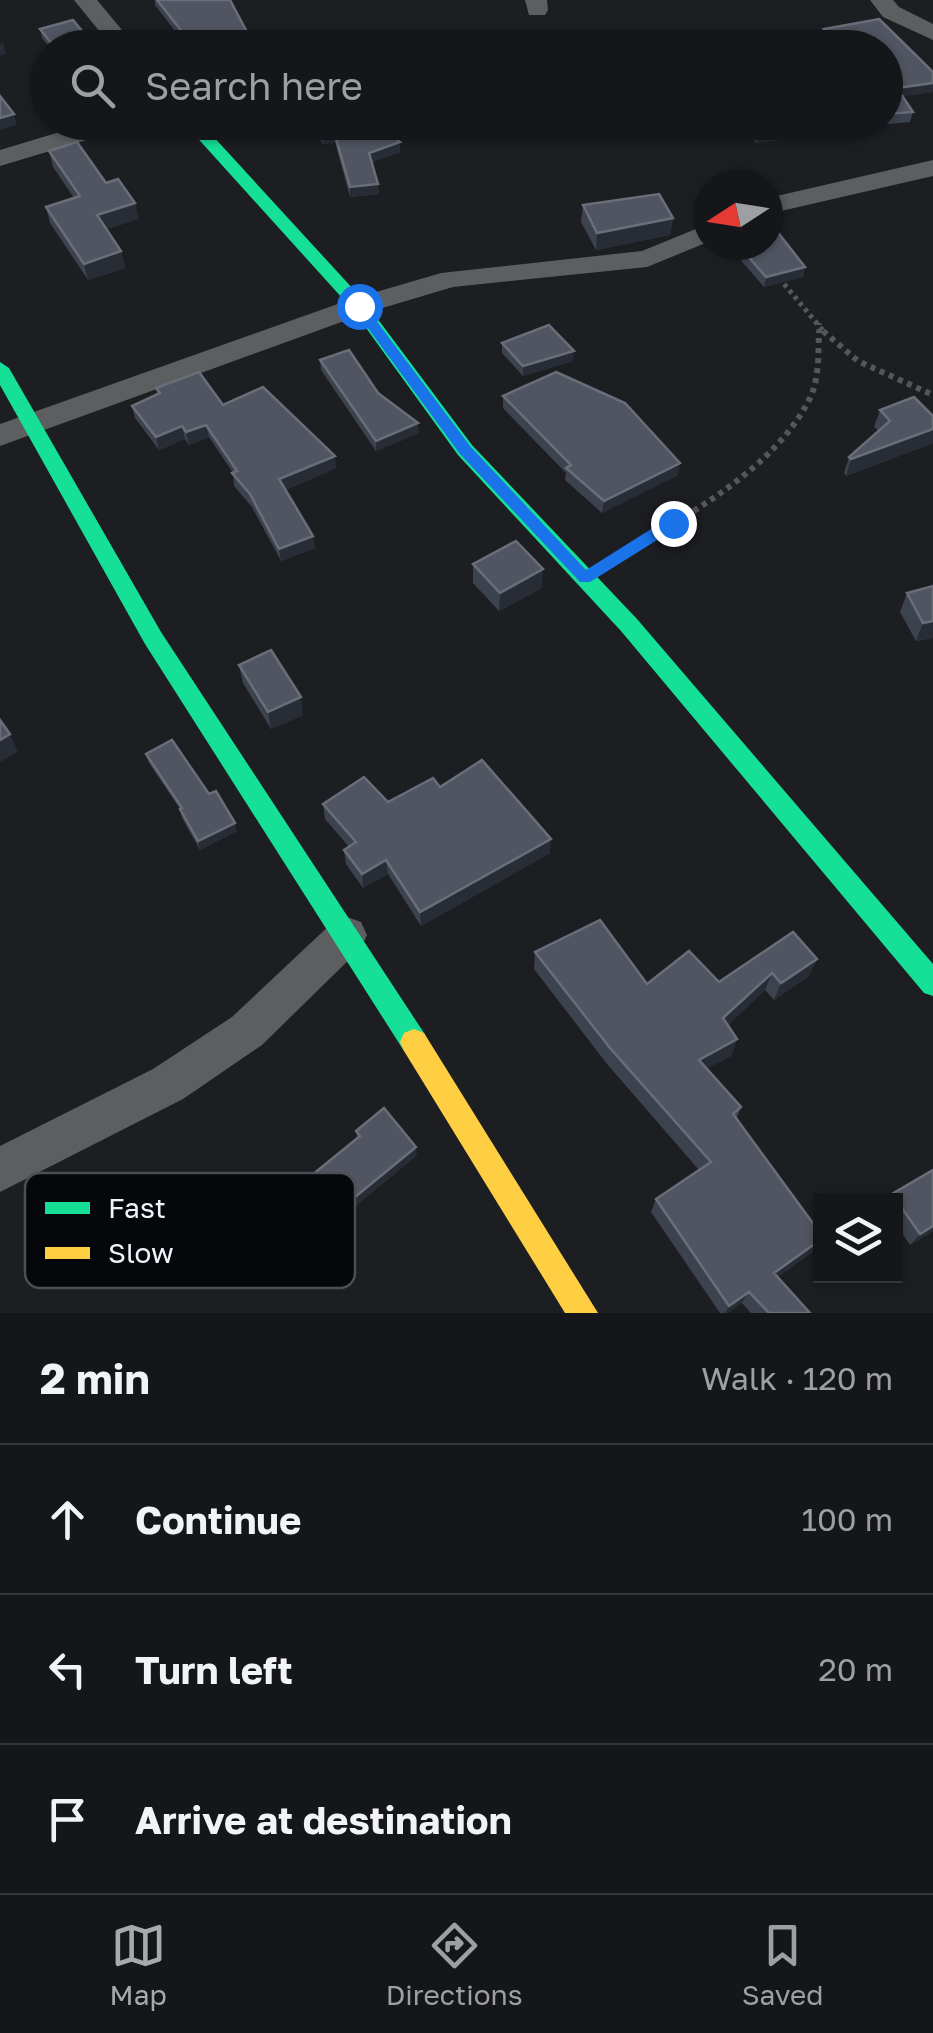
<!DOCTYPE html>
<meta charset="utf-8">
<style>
:root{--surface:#15161a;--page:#222327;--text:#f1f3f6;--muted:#9d9fa2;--line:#343539;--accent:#a6a9ae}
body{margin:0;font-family:"Golos Text",sans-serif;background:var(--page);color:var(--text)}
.controls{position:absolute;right:30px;bottom:30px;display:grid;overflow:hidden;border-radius:0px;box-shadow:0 2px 8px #0004}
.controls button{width:90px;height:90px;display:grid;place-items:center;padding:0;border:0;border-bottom:2px solid var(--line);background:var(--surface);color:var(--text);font:50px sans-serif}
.compass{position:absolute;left:693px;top:170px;width:90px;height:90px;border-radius:50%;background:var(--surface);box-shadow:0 2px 8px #0004;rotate:258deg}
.stop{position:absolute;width:30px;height:30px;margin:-22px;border:8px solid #1a73e8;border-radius:50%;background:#fff}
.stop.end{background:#1a73e8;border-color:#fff;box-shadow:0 2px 10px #0008}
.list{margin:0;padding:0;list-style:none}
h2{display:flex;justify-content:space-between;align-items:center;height:130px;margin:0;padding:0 40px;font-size:42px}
h2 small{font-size:32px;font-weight:400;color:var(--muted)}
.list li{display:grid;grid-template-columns:65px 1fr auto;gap:30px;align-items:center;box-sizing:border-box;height:150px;padding:0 40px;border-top:2px solid var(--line)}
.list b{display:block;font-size:38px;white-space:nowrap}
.list em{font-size:32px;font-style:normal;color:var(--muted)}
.icon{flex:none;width:55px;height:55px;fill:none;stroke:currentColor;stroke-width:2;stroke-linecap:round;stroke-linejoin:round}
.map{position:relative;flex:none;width:933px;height:1313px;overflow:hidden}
.search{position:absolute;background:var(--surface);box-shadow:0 2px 8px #0004;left:30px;right:30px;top:30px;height:110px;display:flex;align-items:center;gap:25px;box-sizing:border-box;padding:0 35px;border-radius:55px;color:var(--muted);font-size:38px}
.sheet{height:580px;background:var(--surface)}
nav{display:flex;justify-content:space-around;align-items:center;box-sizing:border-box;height:140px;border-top:2px solid var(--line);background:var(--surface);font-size:28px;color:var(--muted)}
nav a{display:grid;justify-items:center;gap:5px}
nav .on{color:var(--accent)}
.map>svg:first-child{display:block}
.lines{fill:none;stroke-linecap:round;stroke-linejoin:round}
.path-far1{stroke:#555659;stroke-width:5;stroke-dasharray:4 4;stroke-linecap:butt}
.path{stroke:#555659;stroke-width:6;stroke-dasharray:5 5;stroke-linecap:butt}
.street{fill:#5d5e5f;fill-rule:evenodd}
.fast{fill:#16e098;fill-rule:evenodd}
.slow{fill:#ffcf43;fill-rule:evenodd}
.wall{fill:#3d424f}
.shaded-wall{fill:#272c35}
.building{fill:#505561;stroke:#696e79;stroke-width:2.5}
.route{fill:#1a73e8}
.key{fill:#05070b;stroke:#4c4e53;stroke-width:2.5}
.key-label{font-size:28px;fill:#f0f4fa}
</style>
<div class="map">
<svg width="933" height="1313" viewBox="0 0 933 1313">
<rect width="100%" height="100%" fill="#1c1e22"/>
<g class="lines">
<g class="path-far1">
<polyline points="779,278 825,333"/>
<polyline points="819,333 819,323"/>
</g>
<g class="path">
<polyline points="823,331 858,361 933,395"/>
<path d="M617,558C683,517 772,472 809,400C820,379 818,353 819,331"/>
</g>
<g class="street">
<polygon points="74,0 97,0 137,48 113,48"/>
<polygon points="525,0 547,0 548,10 545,15 529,15"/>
<polygon points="870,0 893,0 899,7 933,24 933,40 883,17"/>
<polygon points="93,122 133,122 130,127 0,166 0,150"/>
<polygon points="933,160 933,176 768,214 768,198"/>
<polygon points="708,224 708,242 647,267 453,287 369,312 0,446 0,424 349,300 441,273 642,251"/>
<polygon points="347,917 361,922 367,935 361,948 262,1045 183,1099 0,1192 0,1146 153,1069 232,1017 333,922"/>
</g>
<g class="fast">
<polygon points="183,122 200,122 365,302 472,445 637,619 933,964 933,996 924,993 621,631 458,455 353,310"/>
<polygon points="0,362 9,368 161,632 424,1033 428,1042 424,1051 414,1055 404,1051 145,644 0,385"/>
</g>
<polygon class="slow" points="414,1029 424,1033 598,1313 565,1313 404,1051 400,1042 404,1033"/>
</g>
<g class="wall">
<polygon points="155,0 230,0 248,42 221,48 188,48 155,5"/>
<polygon points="879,19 933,72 933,92 902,96 913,112 910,122 857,127 856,130 756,143 749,131 693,137 685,122 886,122 886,48 831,48 822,38 824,29"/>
<polygon points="40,29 96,48 50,48 42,38"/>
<polygon points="309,122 378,122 400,152 372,162 379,194 350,197 335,142 323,144"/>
<polygon points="49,151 106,183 135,203 138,219 107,229 121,251 125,268 88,280 50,223 46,207 74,198 53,167"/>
<polygon points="583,205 673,218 670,235 596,250 581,222"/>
<polygon points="732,245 768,245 805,267 803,277 764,287 731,249"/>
<polygon points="502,343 573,361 523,376 502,353"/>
<polygon points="320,360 419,433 376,451 321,370"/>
<polygon points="156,388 223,405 336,468 286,490 315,548 281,561 252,507 234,486 233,473 209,437 189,445 185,439 159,450 135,418 132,406 157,394"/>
<polygon points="503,396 678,475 602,513 565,480 566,473 503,408"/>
<polygon points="880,410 933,416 933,443 846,476 844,473 849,457 879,431 874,427"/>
<polygon points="473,564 542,588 499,611 473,583"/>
<polygon points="907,593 933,638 916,641 900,612"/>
<polygon points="239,665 303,715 271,729 243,683"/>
<polygon points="146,754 209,794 237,831 200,850 182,818 180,809 149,763"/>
<polygon points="440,787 550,853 421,926 388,874 363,888 346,864 344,850 349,847 325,819 323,804 388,802"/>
<polygon points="535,952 647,984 719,982 817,959 809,976 774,1000 765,990 728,1025 737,1039 731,1056 707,1068 741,1107 737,1118 815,1250 778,1277 810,1313 751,1313 742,1303 728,1313 720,1313 651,1212 656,1199 699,1170 607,1064 534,969"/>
<polygon points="356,1131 417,1155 274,1274 255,1249 228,1272 189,1214 248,1227 357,1138"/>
<polygon points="892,1194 933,1231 910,1245 896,1224 896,1200 887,1200"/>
</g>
<g class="shaded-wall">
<polygon points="247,32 248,42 221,48 192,48 191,43"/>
<polygon points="3,43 6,54 0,56 0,44"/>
<polygon points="933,83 933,92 894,98 897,88"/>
<polygon points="14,114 17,125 0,130 0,118"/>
<polygon points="844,122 858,122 856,130 756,143 758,133"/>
<polygon points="334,132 335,142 323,144 322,134"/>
<polygon points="400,142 400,152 370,163 369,153"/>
<polygon points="378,184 379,194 350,197 350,187"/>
<polygon points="135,203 138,219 101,231 97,215"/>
<polygon points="673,218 670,235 596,250 597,233"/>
<polygon points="121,251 125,268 88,280 84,264"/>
<polygon points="805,267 803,277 764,287 766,277"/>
<polygon points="574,351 573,361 523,376 523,366"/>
<polygon points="418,423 419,433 376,451 376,441"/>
<polygon points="206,425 209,437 189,445 186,432"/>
<polygon points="182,426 185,439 159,450 156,437"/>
<polygon points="933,429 933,443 846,476 851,459"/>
<polygon points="335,456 336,468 281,492 279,479"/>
<polygon points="680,463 678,475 602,513 604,501"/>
<polygon points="313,536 315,548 281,561 279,549"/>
<polygon points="543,569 542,588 499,611 500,593"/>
<polygon points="933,621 933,638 916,641 923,623"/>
<polygon points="301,697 303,715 271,729 268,712"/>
<polygon points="10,734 18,752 0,762 0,740"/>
<polygon points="235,823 237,831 200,850 198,841"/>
<polygon points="551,839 550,853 421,926 420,912"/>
<polygon points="386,860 388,874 363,888 362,874"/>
<polygon points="817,959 809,976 774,1000 781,983"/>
<polygon points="772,973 765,990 718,1035 723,1018"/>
<polygon points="737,1039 731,1056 694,1075 699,1060"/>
<polygon points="416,1147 417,1155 274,1274 271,1266"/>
<polygon points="933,1226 933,1231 910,1245 920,1234"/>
<polygon points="820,1240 815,1250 767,1285 774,1273"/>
<polygon points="252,1241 255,1249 228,1272 224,1264"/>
<polygon points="749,1292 742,1303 728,1313 725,1313 729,1306"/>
</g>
<g class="building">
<polygon points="157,0 230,0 247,32 191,43"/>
<polygon points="879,19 933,72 933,83 897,88 913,112 886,114 886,48 842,48 824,29"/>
<polygon points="73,20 96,48 55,48 40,29"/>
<polygon points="738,43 740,48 668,48"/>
<polygon points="0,96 14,114 0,118"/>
<polygon points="314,122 378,122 400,142 369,153 378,184 350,187 334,132 322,134"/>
<polygon points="692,122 739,122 694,128"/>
<polygon points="752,122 844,122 758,133"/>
<polygon points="77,142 106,183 118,179 135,203 97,215 121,251 84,264 46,207 80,196 49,151"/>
<polygon points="659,194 673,218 597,233 583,205"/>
<polygon points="776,230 805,267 766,277 738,245 768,245 768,232"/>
<polygon points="549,325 574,351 523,366 502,343"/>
<polygon points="349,350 378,393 418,423 376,441 320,360"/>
<polygon points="199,372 223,405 263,387 335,456 279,479 313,536 279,549 250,494 232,473 237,471 206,425 186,432 182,426 156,437 132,406 160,393 156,388"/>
<polygon points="556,372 625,403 680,463 604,501 566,468 571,465 503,396"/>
<polygon points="914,397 933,416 933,429 851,459 849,457 890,421 880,410"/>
<polygon points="516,541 543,569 500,593 473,564"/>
<polygon points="933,586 933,621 923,623 907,593"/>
<polygon points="271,650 301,697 268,712 239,665"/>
<polygon points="0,720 10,734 0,740"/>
<polygon points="172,740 209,794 216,791 235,823 198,841 180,809 182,808 146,754"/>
<polygon points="482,760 551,839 420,912 386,860 362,874 344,850 356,842 323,804 364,777 388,802 433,778 440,787"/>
<polygon points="600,920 647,984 689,951 719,982 793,932 817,959 781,983 772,973 723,1018 737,1039 699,1060 741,1107 733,1114 820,1233 820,1240 774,1273 810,1313 769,1313 749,1292 729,1306 656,1199 711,1162 610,1048 535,952"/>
<polygon points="384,1108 416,1147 271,1266 252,1241 224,1264 189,1214 221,1189 248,1227 360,1136 356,1131"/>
<polygon points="933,1170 933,1226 920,1234 892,1194"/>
</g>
<polygon class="route" points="354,303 363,303 470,446 586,570 667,519 678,519 678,527 590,582 580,582 460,454 354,309"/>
<rect x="25" y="1173" width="330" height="115" rx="15" class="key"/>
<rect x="45" y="1202" width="45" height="12" fill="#16e098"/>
<rect x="45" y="1247" width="45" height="12" fill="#ffcf43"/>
<g class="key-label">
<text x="108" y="1218">Fast</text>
<text x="108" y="1263">Slow</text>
</g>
</svg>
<div class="controls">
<button><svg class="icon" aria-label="layers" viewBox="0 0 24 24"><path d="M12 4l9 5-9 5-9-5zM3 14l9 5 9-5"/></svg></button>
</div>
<svg class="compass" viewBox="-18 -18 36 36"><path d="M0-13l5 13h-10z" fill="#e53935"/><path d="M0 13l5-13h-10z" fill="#9d9fa2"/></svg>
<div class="stop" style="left:359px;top:306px"></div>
<div class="stop end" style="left:673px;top:523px"></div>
<div class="search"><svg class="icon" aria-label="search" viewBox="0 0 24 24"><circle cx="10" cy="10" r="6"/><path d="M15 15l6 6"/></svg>Search here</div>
</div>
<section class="sheet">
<h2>2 min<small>Walk · 120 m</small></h2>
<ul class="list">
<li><svg class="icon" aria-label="ahead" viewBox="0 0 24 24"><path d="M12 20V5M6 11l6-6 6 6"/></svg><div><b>Continue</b></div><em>100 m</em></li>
<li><svg class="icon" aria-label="left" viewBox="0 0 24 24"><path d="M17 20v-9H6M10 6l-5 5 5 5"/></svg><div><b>Turn left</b></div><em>20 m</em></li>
<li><svg class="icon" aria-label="arrive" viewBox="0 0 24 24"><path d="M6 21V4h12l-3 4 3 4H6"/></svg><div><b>Arrive at destination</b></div></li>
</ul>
</section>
<nav>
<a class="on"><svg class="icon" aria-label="map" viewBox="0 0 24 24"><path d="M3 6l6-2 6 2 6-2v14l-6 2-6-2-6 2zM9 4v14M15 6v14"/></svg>Map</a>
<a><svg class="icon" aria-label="directions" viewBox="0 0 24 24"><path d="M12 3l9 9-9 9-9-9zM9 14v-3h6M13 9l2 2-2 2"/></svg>Directions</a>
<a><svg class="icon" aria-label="saved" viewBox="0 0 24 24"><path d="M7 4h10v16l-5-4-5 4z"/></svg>Saved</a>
</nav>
